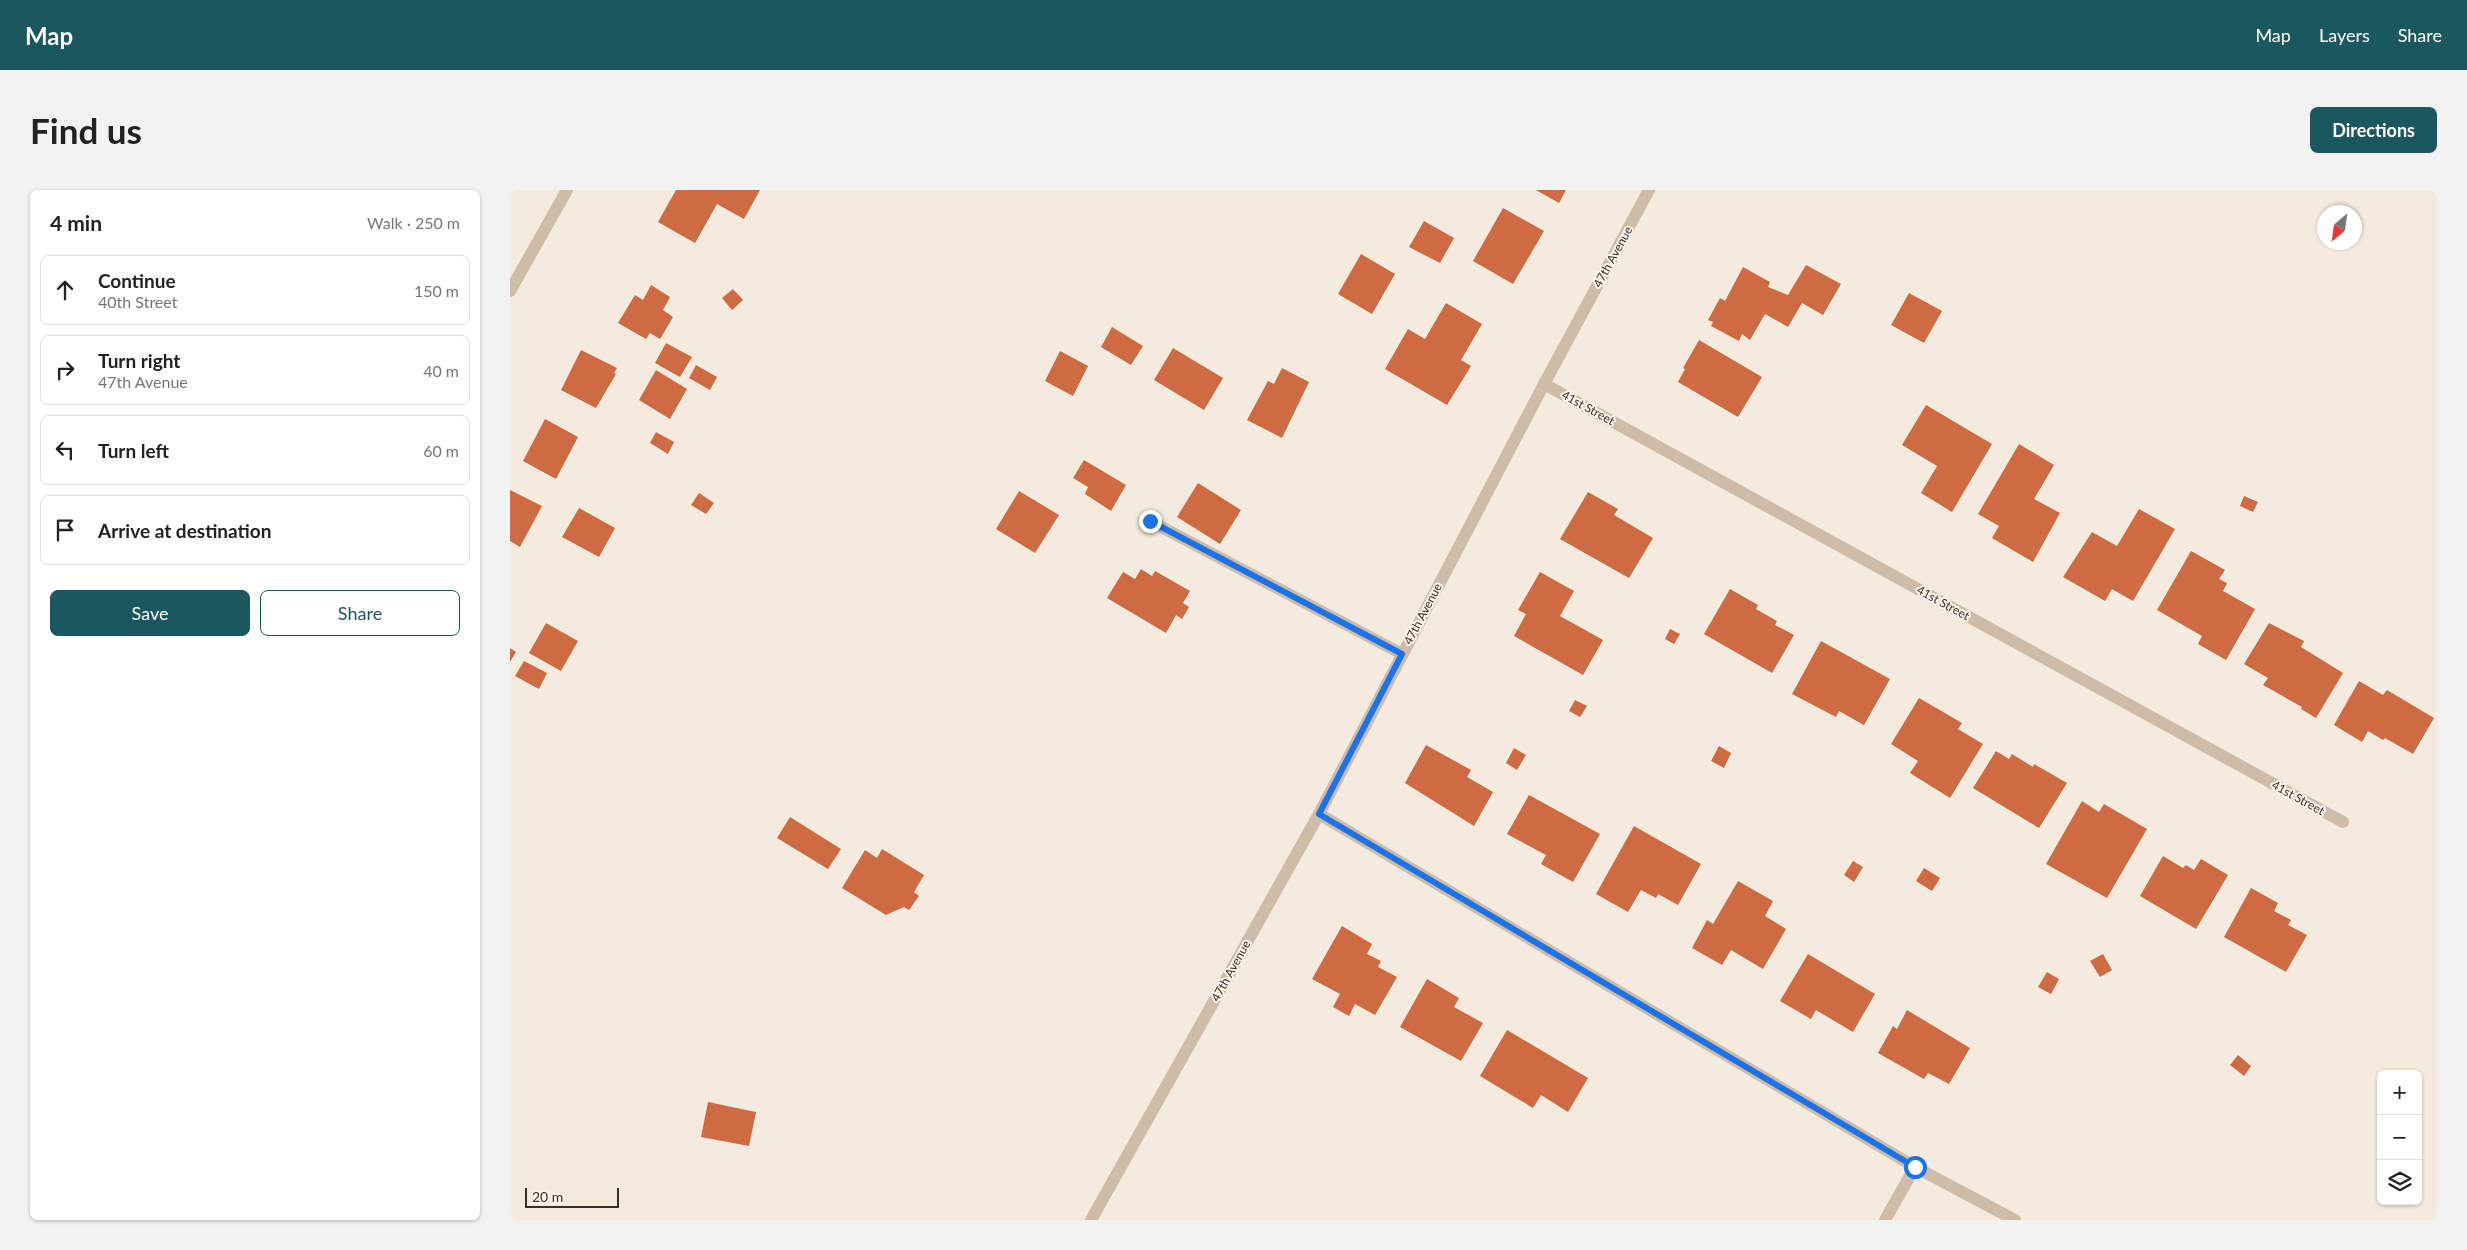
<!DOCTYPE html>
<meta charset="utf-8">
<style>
:root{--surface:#fff;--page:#f2f2f2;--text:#222;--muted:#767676;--line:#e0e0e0;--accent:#1b575f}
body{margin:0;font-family:Lato,sans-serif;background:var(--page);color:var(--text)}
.controls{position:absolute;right:15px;bottom:15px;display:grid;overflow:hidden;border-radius:8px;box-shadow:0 1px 4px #0004}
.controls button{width:45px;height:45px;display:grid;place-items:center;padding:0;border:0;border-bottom:1px solid var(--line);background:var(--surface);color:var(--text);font:25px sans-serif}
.compass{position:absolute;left:1807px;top:15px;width:45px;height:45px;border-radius:50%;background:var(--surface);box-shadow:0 1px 4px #0004;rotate:209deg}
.scale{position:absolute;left:15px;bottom:12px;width:94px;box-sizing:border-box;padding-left:5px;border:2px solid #3a2f29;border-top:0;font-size:14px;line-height:18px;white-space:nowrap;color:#3a2f29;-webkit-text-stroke:4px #fbf4eb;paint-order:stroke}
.stop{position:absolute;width:15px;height:15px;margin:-11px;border:4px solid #1a73e8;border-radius:50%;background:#fff}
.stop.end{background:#1a73e8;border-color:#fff;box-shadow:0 1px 5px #0008}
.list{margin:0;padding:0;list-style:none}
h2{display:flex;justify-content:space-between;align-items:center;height:65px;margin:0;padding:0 20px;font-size:21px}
h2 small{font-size:16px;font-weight:400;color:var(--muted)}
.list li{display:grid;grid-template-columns:32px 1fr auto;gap:15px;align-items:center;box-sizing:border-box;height:70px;margin:0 10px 10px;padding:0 10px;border:1px solid var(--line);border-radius:8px}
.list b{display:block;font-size:19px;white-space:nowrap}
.list p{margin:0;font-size:16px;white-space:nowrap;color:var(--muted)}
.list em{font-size:16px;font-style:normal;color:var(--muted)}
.actions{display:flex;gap:10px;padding:15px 20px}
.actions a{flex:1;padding:11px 0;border:1px solid var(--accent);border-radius:8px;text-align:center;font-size:18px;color:var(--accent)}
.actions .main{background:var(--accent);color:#fff}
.icon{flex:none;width:28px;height:28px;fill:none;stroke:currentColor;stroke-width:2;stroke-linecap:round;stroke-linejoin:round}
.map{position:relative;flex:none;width:1927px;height:1030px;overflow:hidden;border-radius:8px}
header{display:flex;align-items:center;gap:30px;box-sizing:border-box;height:70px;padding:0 25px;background:var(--accent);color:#fff}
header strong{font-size:24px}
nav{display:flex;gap:28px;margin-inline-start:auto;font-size:18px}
.intro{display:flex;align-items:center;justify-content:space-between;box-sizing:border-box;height:120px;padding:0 30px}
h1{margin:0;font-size:35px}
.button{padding:12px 22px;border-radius:8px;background:var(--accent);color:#fff;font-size:18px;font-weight:700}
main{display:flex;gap:30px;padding:0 30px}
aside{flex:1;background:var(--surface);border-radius:8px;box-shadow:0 1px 4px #0004}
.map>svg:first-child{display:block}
.building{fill:#ce6b42}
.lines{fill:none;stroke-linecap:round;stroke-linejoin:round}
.service{stroke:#cebba8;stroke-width:12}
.minor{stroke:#cebba8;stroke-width:12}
.tertiary{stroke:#cebba8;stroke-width:12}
.route{stroke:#1a73e8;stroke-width:6}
.labels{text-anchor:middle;stroke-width:4;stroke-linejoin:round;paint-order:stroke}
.street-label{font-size:12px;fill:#3a2f29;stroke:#fbf4eb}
</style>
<header>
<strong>Map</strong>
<nav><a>Map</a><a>Layers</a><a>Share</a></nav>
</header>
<div class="intro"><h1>Find us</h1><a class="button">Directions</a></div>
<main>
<aside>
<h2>4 min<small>Walk · 250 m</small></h2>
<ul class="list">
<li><svg class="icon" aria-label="ahead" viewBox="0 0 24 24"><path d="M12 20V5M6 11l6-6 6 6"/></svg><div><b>Continue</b><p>40th Street</p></div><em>150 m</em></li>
<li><svg class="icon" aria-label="right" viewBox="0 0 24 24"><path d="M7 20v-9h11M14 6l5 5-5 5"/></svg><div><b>Turn right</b><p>47th Avenue</p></div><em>40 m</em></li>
<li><svg class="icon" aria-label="left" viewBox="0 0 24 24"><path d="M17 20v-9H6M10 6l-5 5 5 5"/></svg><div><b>Turn left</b></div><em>60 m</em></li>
<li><svg class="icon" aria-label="arrive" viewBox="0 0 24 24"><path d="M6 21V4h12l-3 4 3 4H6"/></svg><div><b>Arrive at destination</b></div></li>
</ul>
<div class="actions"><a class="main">Save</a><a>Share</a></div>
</aside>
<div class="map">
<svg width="1927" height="1030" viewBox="0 0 1927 1030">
<rect width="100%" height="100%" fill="#f4ebde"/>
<g class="building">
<polygon points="166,0 250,0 234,29 207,14 185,53 148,32"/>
<polygon points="1026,0 1056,0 1049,13"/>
<polygon points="993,18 1034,41 1003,94 963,71"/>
<polygon points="914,31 944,48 930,73 899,57"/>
<polygon points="851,64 885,84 862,124 828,104"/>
<polygon points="1296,75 1331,94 1313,125 1292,113 1278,137 1255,124 1240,150 1232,144 1229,151 1201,136 1203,132 1198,130 1210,108 1215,111 1233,77 1260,92 1258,97 1278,105"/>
<polygon points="141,95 160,107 153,120 163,127 150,149 140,143 136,149 108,133 125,105 133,110"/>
<polygon points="223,99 233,110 222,120 212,108"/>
<polygon points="1399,103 1432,121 1414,153 1381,135"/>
<polygon points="936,113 972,134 951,170 961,176 937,215 875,179 898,139 915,149"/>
<polygon points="602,137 633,156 621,175 591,157"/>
<polygon points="1189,150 1252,187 1228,227 1168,192 1175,179 1173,178"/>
<polygon points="156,153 182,167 170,187 145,173"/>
<polygon points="663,158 713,188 694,220 644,190"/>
<polygon points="71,160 107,178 104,183 106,184 86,218 51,200"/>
<polygon points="550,161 578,176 563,206 535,191"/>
<polygon points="186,175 207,187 200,200 179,188"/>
<polygon points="772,178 799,192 772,248 737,230 758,191 764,194"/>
<polygon points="146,180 177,199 160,229 129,210"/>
<polygon points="1416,215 1482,254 1442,322 1411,303 1427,276 1392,255"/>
<polygon points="35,229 68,247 46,289 13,271"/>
<polygon points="146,242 164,252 158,264 140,253"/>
<polygon points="1509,254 1544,275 1524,309 1550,323 1523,372 1482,348 1489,336 1468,324"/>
<polygon points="574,270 616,295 601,321 575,304 578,297 563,288"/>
<polygon points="688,293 731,320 710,354 667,327"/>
<polygon points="0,300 32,316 10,357 0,351"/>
<polygon points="509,301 549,325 525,363 486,339"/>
<polygon points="1078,302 1108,319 1104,325 1143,348 1119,388 1050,349"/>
<polygon points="189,303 204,313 196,324 181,315"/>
<polygon points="1734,306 1748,312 1743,322 1730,316"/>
<polygon points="69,318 105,338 89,367 52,347"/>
<polygon points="1629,319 1665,339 1623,411 1602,399 1595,411 1553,387 1582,342 1607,356"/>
<polygon points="1681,361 1715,380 1709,389 1717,393 1713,401 1745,419 1716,470 1688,454 1692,446 1647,420"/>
<polygon points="631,379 642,386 645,381 680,401 673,413 679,417 672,429 666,425 656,443 597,408 613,382 625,389"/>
<polygon points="1030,382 1064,401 1050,426 1093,450 1073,485 1004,446 1016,424 1008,420"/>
<polygon points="1220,399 1248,415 1246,419 1267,431 1265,435 1284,445 1262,483 1194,444"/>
<polygon points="36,433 68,451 51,481 19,463"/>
<polygon points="1759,433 1794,451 1791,457 1833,483 1806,528 1791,519 1792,517 1753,495 1758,488 1734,474"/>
<polygon points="1160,439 1170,444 1164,454 1155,449"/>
<polygon points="1311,451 1380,489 1354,535 1329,521 1326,527 1282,504"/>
<polygon points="0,458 6,462 0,472"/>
<polygon points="14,471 37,483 29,499 5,486"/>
<polygon points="1849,491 1873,505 1877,500 1924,528 1903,564 1875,548 1873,550 1858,541 1852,552 1824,535"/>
<polygon points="1409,508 1452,533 1448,539 1473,554 1440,608 1400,583 1408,571 1381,554"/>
<polygon points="1065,510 1077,516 1070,527 1059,521"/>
<polygon points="916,555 961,580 957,587 983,602 964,636 895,593"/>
<polygon points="1209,556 1221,563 1214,578 1201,571"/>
<polygon points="1004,558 1016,565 1007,580 996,573"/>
<polygon points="1486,561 1499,569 1502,564 1523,577 1524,574 1557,593 1529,638 1463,598"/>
<polygon points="1019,605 1090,644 1063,692 1031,674 1036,665 997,644"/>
<polygon points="1572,611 1589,622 1594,614 1637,639 1597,708 1536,674"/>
<polygon points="280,627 331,659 318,679 267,648"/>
<polygon points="1124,636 1191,674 1168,715 1148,704 1146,708 1131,700 1118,722 1086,704"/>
<polygon points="372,659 414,685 404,702 409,706 399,720 394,717 376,725 332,698 355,660 367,668"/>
<polygon points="1653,666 1673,678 1676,675 1684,680 1691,669 1718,685 1686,739 1630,706"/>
<polygon points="1343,671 1353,677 1344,692 1334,685"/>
<polygon points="1414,678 1430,688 1422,701 1406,691"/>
<polygon points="1228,691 1263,711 1255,726 1276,739 1253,779 1221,760 1212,775 1182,758 1197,730 1203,734"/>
<polygon points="1741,698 1768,713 1764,721 1781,730 1778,735 1797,745 1776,782 1714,747"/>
<polygon points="832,736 862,754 857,764 871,771 868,777 887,787 865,825 845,814 839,826 823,817 830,804 802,789"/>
<polygon points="1298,764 1365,804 1343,842 1306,820 1301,829 1270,811"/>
<polygon points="1593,764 1602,780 1590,787 1580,771"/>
<polygon points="1537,782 1549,789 1541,804 1528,797"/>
<polygon points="917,789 949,808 944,817 973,833 951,871 890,837"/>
<polygon points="1397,820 1460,858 1439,894 1418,883 1414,889 1368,863 1383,836 1387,839"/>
<polygon points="997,840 1078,888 1058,922 1031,905 1023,918 970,886"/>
<polygon points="1728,865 1741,876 1734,886 1720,875"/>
<polygon points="198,912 246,922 239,956 191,947"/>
</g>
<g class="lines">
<polyline class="service" points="640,331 892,464"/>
<g class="minor">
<polyline points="0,101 57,0"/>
<polyline points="1034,194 1833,632"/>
<polyline points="809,624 1405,977 1505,1030"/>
<polyline points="1375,1030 1405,977"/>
</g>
<polyline class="tertiary" points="581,1030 809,624 1034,194 1139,0"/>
</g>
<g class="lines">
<polyline class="route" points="640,331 892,464 809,624 1405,977"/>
</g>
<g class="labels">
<g class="street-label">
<text transform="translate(1103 67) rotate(-61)" y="4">47th Avenue</text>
<text transform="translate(1078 218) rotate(29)" y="4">41st Street</text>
<text transform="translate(1433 413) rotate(29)" y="4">41st Street</text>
<text transform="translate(913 424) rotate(-62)" y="4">47th Avenue</text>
<text transform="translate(1788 608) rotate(29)" y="4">41st Street</text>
<text transform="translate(721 781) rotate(-61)" y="4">47th Avenue</text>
</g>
</g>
</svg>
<div class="controls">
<button>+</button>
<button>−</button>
<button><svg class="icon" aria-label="layers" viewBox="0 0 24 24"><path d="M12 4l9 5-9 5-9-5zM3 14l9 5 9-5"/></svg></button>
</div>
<svg class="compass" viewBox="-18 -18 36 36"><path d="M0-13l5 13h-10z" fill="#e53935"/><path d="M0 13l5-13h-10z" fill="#767676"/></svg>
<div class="scale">20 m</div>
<div class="stop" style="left:1405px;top:977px"></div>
<div class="stop end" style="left:640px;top:331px"></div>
</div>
</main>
